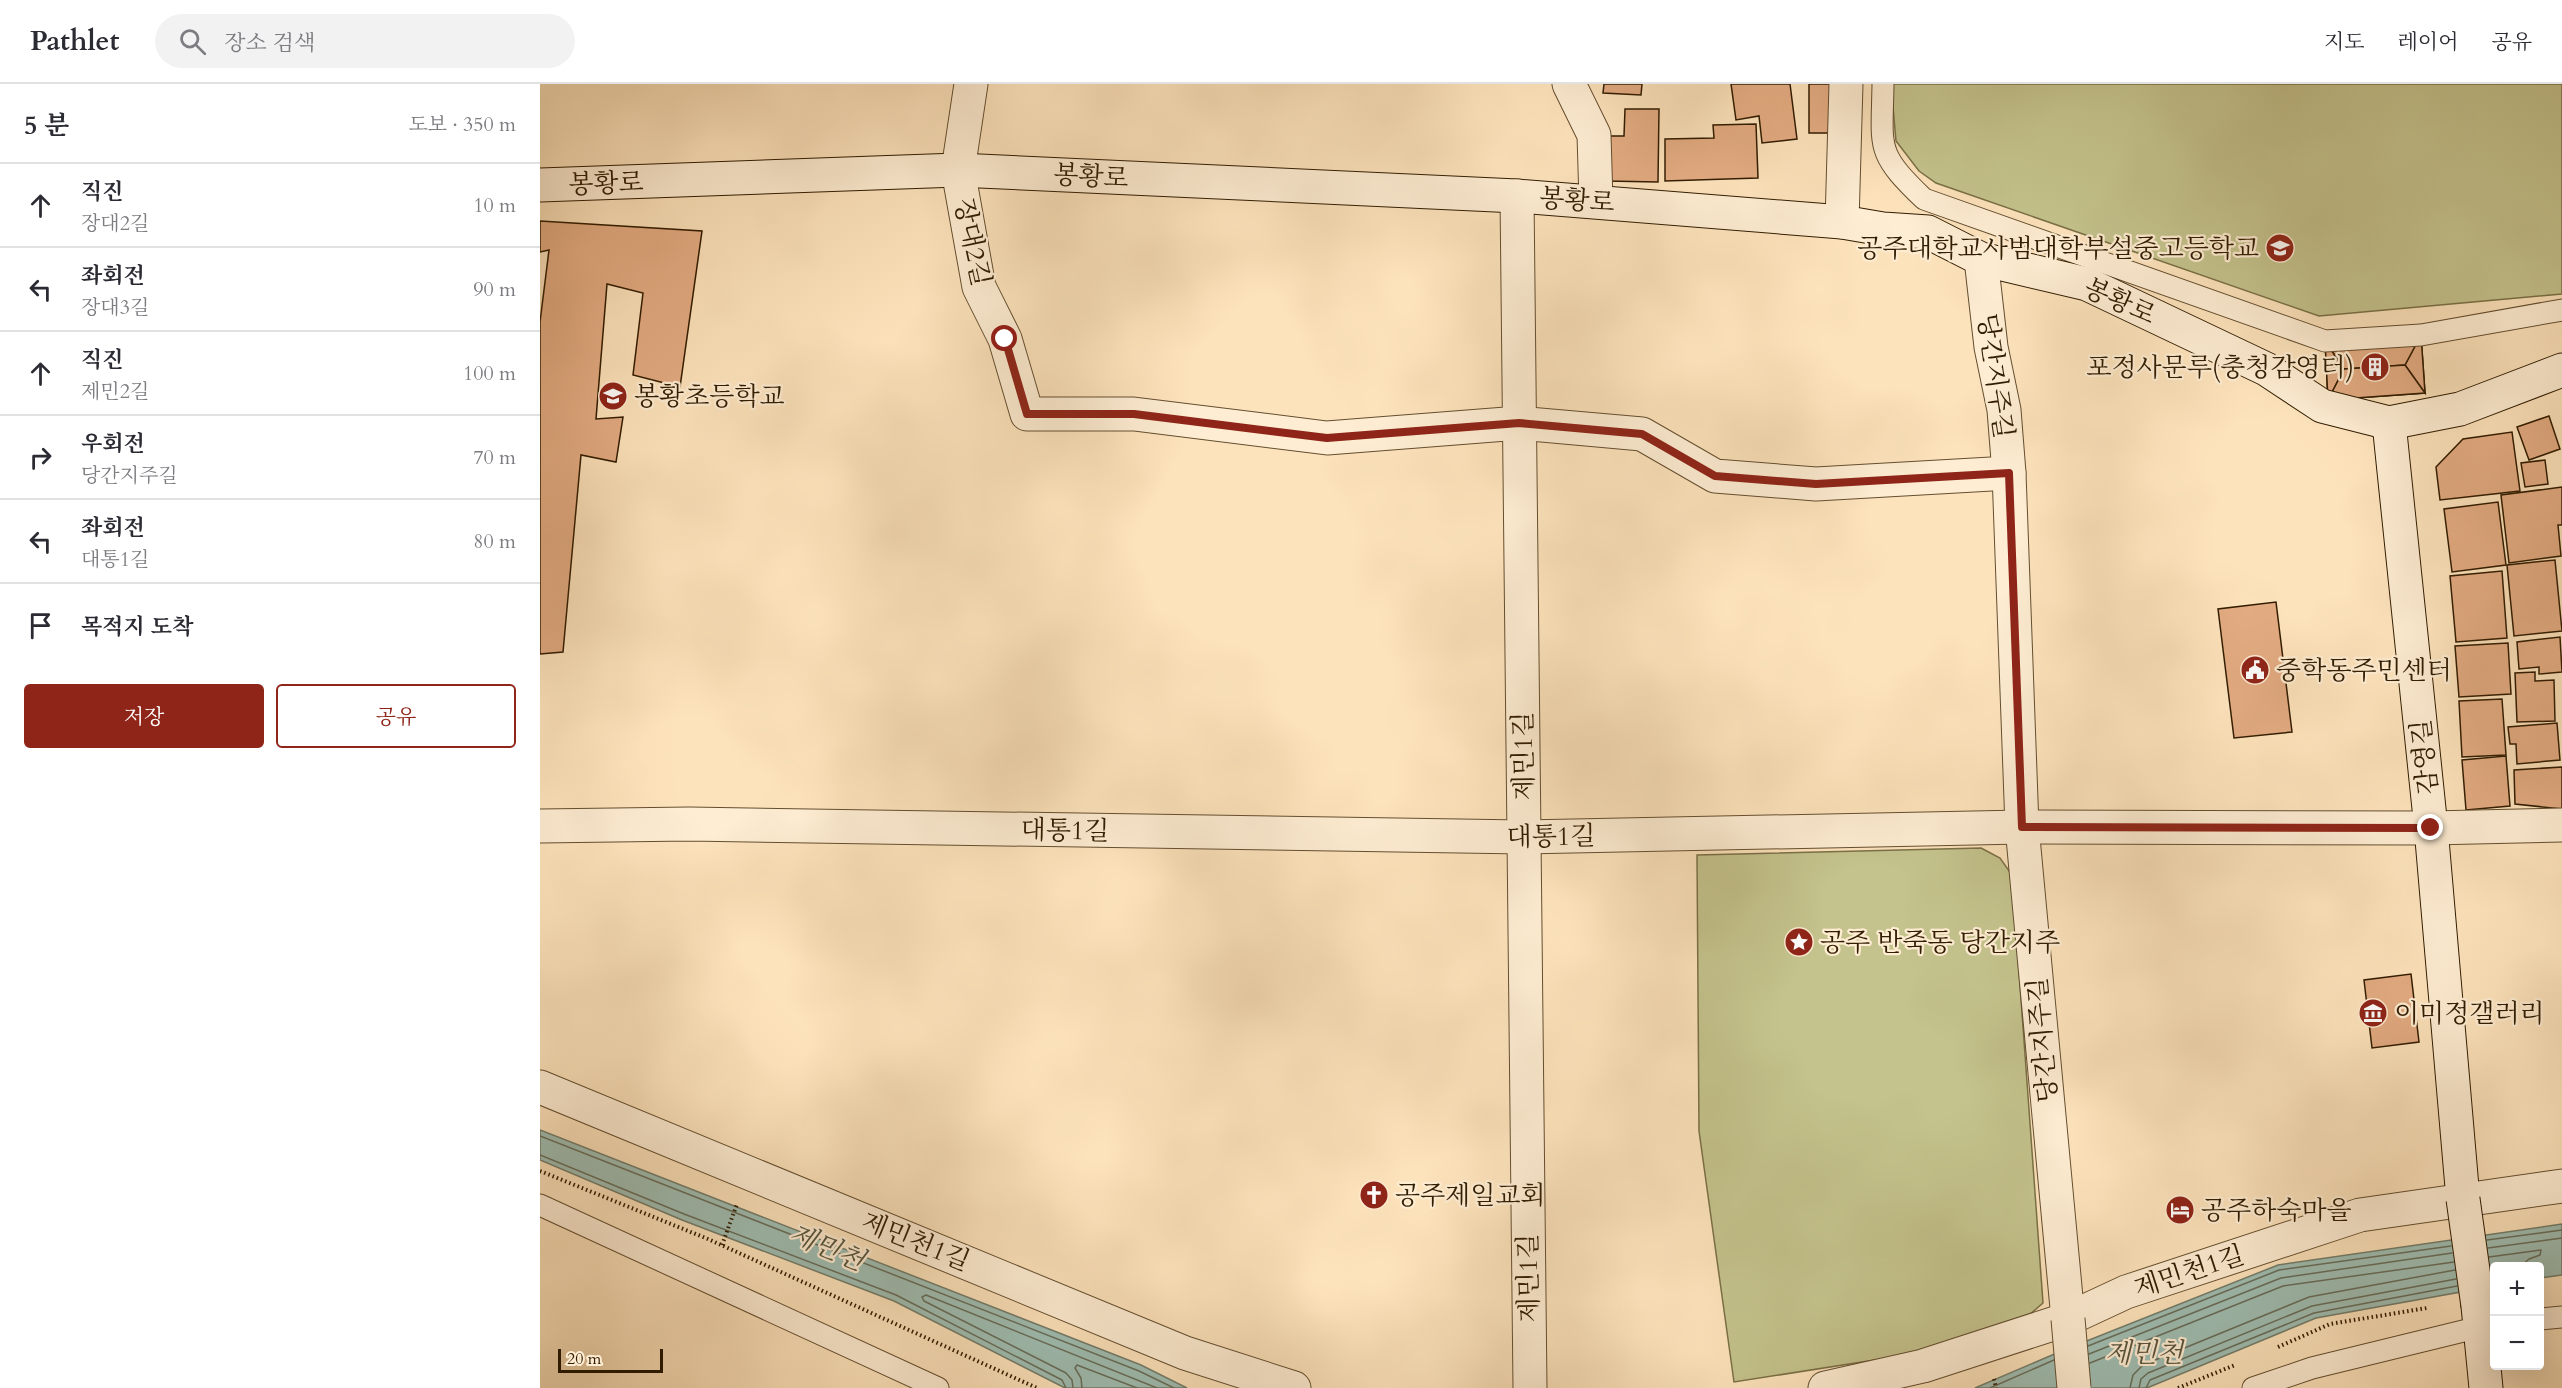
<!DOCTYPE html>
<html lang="ko">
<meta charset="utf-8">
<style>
:root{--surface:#fff;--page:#f2f2f3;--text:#2b2b33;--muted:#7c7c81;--line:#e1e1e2;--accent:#8f2418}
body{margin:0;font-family:Cardo,"Noto Serif KR",serif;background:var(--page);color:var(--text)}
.controls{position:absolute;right:18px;bottom:18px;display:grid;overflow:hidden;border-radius:6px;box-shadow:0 6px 24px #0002}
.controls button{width:54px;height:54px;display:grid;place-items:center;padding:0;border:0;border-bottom:2px solid var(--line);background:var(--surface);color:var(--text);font:30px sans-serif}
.scale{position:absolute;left:18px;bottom:15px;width:105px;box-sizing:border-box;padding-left:6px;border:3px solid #311c00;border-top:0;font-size:16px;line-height:21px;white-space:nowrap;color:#311c00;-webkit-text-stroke:4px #feedd3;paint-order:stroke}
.stop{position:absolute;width:18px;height:18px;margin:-14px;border:4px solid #8f2418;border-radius:50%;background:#fff}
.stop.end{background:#8f2418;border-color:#fff;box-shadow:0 2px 6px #0008}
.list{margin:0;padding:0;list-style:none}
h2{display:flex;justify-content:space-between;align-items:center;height:78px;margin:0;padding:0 24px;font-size:26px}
h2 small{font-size:20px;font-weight:400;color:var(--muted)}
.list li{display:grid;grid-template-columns:39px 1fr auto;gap:18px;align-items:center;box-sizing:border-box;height:84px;padding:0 24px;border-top:2px solid var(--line)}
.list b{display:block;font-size:22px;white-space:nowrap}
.list p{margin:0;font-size:20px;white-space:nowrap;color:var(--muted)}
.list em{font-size:20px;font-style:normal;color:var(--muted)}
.actions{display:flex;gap:12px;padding:18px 24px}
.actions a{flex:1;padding:14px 0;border:2px solid var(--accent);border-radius:6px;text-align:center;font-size:21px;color:var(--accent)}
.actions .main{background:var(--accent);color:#fff}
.icon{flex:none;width:33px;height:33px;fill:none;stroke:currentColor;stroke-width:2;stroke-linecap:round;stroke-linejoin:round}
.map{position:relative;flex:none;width:2022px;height:1304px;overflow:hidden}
header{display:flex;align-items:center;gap:36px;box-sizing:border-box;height:84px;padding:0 30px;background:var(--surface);border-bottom:2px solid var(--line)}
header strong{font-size:28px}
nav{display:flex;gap:33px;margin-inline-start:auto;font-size:21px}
.search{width:420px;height:54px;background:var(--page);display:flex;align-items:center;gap:15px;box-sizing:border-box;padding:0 21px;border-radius:33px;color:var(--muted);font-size:22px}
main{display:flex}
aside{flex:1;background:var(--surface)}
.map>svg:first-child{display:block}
.green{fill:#c4c38d;stroke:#7a7046;stroke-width:1.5}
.water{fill:#9fbeb3;stroke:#737d6b;stroke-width:1.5}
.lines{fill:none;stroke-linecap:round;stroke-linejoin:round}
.shore{stroke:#686d5a;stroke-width:1.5}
.building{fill:#e3ab82;stroke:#311c00;stroke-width:1.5}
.lane-casing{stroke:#644e2f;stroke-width:23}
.street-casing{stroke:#644e2f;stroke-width:35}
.secondary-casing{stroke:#311c00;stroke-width:35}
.path{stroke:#311c00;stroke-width:4;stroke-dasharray:1.5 3;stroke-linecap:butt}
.lane{stroke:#feedd3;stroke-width:21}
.street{stroke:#feedd3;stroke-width:33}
.secondary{stroke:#feedd3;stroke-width:33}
.street-bridge-casing{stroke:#644e2f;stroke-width:35;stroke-linecap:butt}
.secondary-bridge-casing{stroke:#311c00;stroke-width:35;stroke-linecap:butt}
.street-bridge{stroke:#feedd3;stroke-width:33}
.secondary-bridge{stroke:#feedd3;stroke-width:33}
.route{stroke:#8f2418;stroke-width:8}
.labels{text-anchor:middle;stroke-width:4.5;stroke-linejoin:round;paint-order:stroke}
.street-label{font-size:26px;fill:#311c00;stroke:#feedd3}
.poi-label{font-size:26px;fill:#311c00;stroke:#feedd3;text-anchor:start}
.water-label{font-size:27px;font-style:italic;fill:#58553f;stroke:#feedd3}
</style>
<header>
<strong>Pathlet</strong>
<div class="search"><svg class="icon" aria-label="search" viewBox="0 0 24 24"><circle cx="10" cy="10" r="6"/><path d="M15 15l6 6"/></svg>장소 검색</div>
<nav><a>지도</a><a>레이어</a><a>공유</a></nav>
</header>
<main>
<aside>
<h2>5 분<small>도보 · 350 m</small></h2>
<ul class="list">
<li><svg class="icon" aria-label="ahead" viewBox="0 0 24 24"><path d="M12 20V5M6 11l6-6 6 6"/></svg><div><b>직진</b><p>장대2길</p></div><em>10 m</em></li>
<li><svg class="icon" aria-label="left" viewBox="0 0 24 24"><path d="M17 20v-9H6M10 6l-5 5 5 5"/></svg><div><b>좌회전</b><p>장대3길</p></div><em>90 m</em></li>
<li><svg class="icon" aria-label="ahead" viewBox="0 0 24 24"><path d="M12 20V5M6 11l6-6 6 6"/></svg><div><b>직진</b><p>제민2길</p></div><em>100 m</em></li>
<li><svg class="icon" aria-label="right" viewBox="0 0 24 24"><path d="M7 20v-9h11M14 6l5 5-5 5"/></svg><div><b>우회전</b><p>당간지주길</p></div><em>70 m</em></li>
<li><svg class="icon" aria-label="left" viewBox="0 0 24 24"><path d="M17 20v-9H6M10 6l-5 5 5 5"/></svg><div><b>좌회전</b><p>대통1길</p></div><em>80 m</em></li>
<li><svg class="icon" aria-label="arrive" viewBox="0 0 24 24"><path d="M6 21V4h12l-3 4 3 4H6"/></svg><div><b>목적지 도착</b></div></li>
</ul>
<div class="actions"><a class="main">저장</a><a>공유</a></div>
</aside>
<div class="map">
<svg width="2022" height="1304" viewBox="0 0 2022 1304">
<rect width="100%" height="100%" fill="#fde3bc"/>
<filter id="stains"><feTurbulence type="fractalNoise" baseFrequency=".00333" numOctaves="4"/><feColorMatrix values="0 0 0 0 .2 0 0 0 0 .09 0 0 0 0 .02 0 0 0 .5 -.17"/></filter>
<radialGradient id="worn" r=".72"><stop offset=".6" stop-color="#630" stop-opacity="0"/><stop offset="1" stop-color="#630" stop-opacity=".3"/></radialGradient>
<g class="green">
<polygon points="1351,0 2022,0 2022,210 1779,232 1396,99 1379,87 1356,57"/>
<polygon points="1441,764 1460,774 1472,791 1503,1219 1489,1231 1367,1271 1194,1298 1159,1047 1157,771"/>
</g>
<g class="water">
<polygon points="0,1046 601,1281 647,1304 525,1304 354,1217 142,1136 0,1076"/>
<polygon points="2022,1140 2022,1191 2000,1194 2000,1182 1954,1182 1954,1202 1776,1234 1607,1304 1435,1304 1524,1266 1738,1181"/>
</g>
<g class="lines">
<g class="shore">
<polyline points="0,1052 599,1287 634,1304"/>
<polyline points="0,1071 144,1130 356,1211 522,1296 526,1304"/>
<polyline points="1947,1156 2022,1146"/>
<polyline points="1948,1164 2022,1154"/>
<polyline points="1949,1173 2001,1166 2000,1171 1989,1175 1981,1182"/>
<polyline points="1548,1262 1739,1186 1911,1162"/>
<polyline points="1549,1270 1741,1194 1912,1169"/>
<polyline points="1550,1279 1743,1202 1914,1178"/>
<polyline points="533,1304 532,1296 526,1289 384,1217 382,1213 386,1211 617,1304"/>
<polyline points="542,1304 541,1294 535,1284 537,1281 597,1304"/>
<polyline points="1450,1304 1514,1276"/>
<polyline points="1590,1304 1593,1291 1603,1281 1769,1213 1915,1186"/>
<polyline points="1599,1304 1601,1295 1608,1289 1772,1222 1916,1195"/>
<polyline points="1606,1304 1610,1296 1774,1229 1917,1202"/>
</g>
</g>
<g class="building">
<polygon points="1064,0 1102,0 1101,11 1063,9"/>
<polygon points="1191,0 1250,0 1257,55 1222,59 1219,32 1196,36"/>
<rect x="1269" y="0" width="28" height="49"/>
<polygon points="1085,25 1119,25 1118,98 1065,97 1066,52 1084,52"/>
<polygon points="1216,40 1218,94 1125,97 1125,55 1174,54 1173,41"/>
<polygon points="0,137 162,147 140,303 93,291 103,209 67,200 56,335 83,333 76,378 41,371 23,568 0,570 0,238 9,166 0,168"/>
<polygon points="1881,251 1885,309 1788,316 1785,257"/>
<polygon points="1881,251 1885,309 1865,281"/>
<polygon points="1881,251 1865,281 1804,285 1785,257"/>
<polygon points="1785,257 1804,285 1788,316"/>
<polygon points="1865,281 1885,309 1788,316 1804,285"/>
<polygon points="2009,332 2020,365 1989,376 1977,343"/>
<polygon points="1972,348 1980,407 1900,416 1896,383 1923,355"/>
<polygon points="2005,376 2008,400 1985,403 1981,379"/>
<polygon points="2022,403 2022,441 2018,441 2021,472 1969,479 1961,411"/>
<polygon points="1958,418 1966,481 1912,488 1904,425"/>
<polygon points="2015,476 2022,547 1974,552 1967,481"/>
<polygon points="1962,487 1967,554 1916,558 1910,492"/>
<polygon points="1736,518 1752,648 1694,654 1678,525"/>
<polygon points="2020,553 2022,588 1999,590 1999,583 1979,585 1977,558"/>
<polygon points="1968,559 1971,610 1919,613 1915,562"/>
<polygon points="1995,588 1995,597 2014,596 2015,637 1977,638 1975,589"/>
<polygon points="1962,615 1966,671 1922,673 1919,617"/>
<polygon points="2017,639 2020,676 1977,680 1976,660 1970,660 1968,643"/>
<polygon points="1966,672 1970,722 1926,726 1922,676"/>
<polygon points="2022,683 2022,725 1975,720 1974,686"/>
<polygon points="1871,890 1879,958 1832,964 1824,896"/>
</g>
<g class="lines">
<g class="lane-casing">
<g id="lane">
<path d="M1343,0C1342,65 1335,68 1384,115L1785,257L1881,251L2022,226"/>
<polyline points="0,1121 398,1304"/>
<polyline points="2000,1235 2022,1233"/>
<polyline points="1713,1304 1772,1284 1952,1240"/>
</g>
</g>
<g class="street-casing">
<g id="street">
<polyline points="431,0 418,86 439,203 465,255 487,330 594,330 787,354 979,339 1102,350 1175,392 1276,400 1469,389"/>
<polyline points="1029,0 1054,51 1056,117"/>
<polyline points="977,112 990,1304"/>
<polyline points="1302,138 1306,0"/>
<polyline points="1441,175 1451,263 1464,326 1469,389 1482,743 1528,1235"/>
<polyline points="0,742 149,740 983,753 1482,743 1891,744 2022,741"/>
<polyline points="0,1003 645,1269 754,1304"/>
<polyline points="1285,1304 1383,1282 1528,1235 1586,1208 1820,1131 2022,1102"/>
</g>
</g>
<g class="secondary-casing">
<g id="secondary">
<polyline points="0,101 418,86 977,112 1302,138 1343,145 1388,148 1441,175 1547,200 1726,285 1782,322 1849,339 1920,325 2022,286"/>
<polyline points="1849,339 1891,744 1923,1115"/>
<polyline points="1938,1222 1946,1304"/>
</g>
</g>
<g class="path">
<polyline points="0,1087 168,1155 497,1304"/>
<polyline points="182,1161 197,1120"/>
<polyline points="1738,1263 1790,1240 1887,1224"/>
<polyline points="1454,1295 1456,1304"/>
<polyline points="1638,1304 1695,1281"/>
</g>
<use href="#lane" class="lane"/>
<use href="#street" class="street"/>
<use href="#secondary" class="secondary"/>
<g class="street-bridge-casing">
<polyline id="street-bridge" points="1528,1235 1534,1304"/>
</g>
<g class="secondary-bridge-casing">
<polyline id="secondary-bridge" points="1923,1115 1938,1222"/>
</g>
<use href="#street-bridge" class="street-bridge"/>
<use href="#secondary-bridge" class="secondary-bridge"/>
</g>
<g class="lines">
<polyline class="route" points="465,255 487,330 594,330 787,354 979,339 1102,350 1175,392 1276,400 1469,389 1482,743 1891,744"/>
</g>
<defs>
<g id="school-disc" transform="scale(1.5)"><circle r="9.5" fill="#8f2418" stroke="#feedd3"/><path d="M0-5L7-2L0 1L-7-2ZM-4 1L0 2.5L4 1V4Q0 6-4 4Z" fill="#fff"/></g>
<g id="building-disc" transform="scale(1.5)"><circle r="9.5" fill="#8f2418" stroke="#feedd3"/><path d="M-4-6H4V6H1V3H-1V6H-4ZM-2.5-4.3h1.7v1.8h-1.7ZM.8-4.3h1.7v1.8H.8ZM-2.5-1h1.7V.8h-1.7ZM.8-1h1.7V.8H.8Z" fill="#fff"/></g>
<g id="civic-disc" transform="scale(1.5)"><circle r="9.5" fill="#8f2418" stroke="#feedd3"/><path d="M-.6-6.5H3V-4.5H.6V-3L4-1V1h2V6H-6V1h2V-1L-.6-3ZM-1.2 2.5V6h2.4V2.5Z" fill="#fff"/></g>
<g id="sight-disc" transform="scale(1.5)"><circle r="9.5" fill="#8f2418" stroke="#feedd3"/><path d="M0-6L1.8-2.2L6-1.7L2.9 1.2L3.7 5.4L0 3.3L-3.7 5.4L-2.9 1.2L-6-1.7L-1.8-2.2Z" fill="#fff"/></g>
<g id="museum-disc" transform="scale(1.5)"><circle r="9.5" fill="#8f2418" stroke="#feedd3"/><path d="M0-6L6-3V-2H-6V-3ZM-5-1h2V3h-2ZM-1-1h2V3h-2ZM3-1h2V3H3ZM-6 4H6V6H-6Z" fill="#fff"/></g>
<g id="church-disc" transform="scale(1.5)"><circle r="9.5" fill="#8f2418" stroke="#feedd3"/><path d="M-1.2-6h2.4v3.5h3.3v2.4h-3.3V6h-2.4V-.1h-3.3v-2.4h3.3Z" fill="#fff"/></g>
<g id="hotel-disc" transform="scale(1.5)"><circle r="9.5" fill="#8f2418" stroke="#feedd3"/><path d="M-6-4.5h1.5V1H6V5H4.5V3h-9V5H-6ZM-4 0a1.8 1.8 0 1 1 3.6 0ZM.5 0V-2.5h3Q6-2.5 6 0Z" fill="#fff"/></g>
</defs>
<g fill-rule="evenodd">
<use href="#school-disc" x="1740" y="164"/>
<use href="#building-disc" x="1835" y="283"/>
<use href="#school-disc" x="73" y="312"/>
<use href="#civic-disc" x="1715" y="586"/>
<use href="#sight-disc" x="1259" y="858"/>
<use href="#museum-disc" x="1833" y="929"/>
<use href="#church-disc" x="834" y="1111"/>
<use href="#hotel-disc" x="1640" y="1126"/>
</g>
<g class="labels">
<g class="street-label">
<text transform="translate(551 92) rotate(3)" y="9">봉황로</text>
<text transform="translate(66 99) rotate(-2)" y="9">봉황로</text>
<text transform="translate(1037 116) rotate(4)" y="9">봉황로</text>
<text transform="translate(433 158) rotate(78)" y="9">장대2길</text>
<text transform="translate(1580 217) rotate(24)" y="9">봉황로</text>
<text transform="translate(1456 292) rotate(82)" y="9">당간지주길</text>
<text transform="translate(983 672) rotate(-91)" y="9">제민1길</text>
<text transform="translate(1884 673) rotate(-96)" y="9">감영길</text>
<text transform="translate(525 746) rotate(1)" y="9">대통1길</text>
<text transform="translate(1011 752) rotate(-1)" y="9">대통1길</text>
<text transform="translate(1502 956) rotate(-95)" y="9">당간지주길</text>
<text transform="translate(376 1157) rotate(22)" y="9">제민천1길</text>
<text transform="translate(1649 1187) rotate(-18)" y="9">제민천1길</text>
<text transform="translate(988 1194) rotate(-91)" y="9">제민1길</text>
</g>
<g class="poi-label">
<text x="1719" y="173" text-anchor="end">공주대학교사범대학부설중고등학교</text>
<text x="1814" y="292" text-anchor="end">포정사문루(충청감영터)</text>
<text x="94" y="321">봉황초등학교</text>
<text x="1736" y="595">중학동주민센터</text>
<text x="1280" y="867">공주 반죽동 당간지주</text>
<text x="1854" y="938">이미정갤러리</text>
<text x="855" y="1120">공주제일교회</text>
<text x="1661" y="1135">공주하숙마을</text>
</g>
<g class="water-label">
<text transform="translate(287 1163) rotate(23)" y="9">제민천</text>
<text x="1604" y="1278">제민천</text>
</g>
</g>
<rect width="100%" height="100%" filter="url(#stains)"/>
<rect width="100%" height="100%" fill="url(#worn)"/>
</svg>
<div class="controls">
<button>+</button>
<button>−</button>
</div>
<div class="scale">20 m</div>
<div class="stop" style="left:465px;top:255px"></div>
<div class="stop end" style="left:1891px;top:744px"></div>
</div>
</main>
